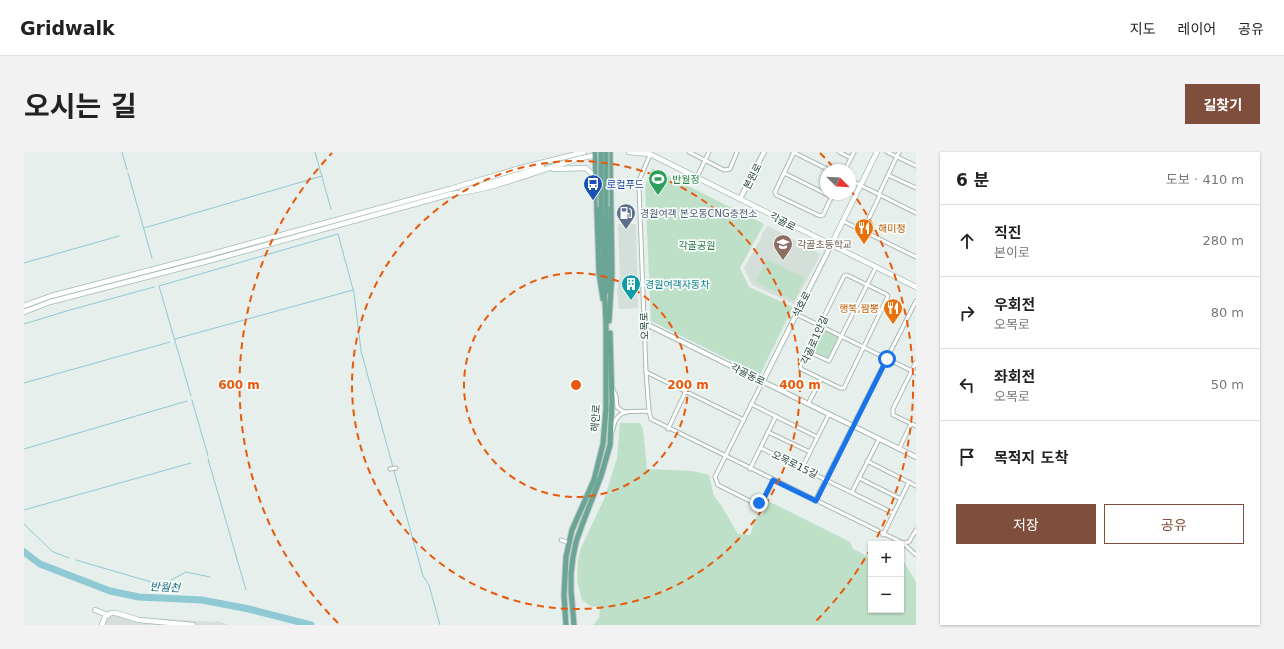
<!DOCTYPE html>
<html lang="ko">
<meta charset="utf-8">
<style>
:root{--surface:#fff;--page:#f2f2f2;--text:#222;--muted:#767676;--line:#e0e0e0;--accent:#804e3d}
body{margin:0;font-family:"DejaVu Sans","Noto Sans KR",sans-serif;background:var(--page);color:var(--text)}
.controls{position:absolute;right:12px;bottom:12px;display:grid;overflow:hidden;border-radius:0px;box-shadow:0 1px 3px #0004}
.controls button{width:36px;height:36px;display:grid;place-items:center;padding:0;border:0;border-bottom:1px solid var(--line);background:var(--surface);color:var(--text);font:20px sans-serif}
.compass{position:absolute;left:796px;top:12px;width:36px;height:36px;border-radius:50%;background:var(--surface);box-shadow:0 1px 3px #0004;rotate:114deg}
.stop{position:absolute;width:12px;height:12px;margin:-9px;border:3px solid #1a73e8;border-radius:50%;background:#fff}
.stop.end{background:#1a73e8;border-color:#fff;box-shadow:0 1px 4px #0008}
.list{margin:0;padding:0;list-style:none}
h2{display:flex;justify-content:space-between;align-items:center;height:52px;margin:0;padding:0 16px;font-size:17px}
h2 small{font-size:13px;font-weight:400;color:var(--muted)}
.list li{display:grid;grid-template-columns:26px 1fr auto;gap:12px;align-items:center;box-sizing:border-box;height:72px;padding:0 16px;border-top:1px solid var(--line)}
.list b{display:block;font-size:15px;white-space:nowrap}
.list p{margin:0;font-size:13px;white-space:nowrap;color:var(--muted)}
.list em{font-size:13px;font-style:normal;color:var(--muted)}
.actions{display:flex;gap:8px;padding:12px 16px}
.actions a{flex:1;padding:9px 0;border:1px solid var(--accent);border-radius:0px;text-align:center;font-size:14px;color:var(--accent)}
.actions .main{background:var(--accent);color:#fff}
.icon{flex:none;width:22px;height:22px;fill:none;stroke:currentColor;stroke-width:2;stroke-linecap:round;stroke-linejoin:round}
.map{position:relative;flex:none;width:892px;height:473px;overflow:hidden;border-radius:0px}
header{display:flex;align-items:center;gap:24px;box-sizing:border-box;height:56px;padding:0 20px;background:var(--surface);border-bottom:1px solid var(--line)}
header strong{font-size:19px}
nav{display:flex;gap:22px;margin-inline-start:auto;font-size:14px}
.intro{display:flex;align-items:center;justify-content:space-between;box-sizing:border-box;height:96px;padding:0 24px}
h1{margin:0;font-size:28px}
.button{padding:10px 18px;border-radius:0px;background:var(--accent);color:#fff;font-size:14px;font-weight:700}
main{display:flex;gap:24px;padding:0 24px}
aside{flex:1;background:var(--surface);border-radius:0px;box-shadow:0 1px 3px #0004}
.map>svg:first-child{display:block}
.built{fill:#d4dfda}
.green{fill:#bfe0c8}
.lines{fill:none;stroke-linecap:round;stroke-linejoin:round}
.stream{stroke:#8ec9d4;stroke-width:1}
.river{stroke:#8ec9d4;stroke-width:7}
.tertiary-tunnel{stroke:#bfccc8;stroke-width:4;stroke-dasharray:4 2;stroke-linecap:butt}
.minor-casing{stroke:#a8b8b2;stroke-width:5}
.tertiary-casing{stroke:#a8b8b2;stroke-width:6}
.secondary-casing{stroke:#a4bbb3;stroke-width:6}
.primary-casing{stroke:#c2cac8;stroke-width:7}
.minor{stroke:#fff;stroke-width:3}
.tertiary{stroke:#fff;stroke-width:4}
.secondary{stroke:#fff;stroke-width:4.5}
.primary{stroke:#6aa596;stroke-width:5}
.primary-bridge-casing{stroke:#c2cac8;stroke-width:7;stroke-linecap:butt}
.primary-bridge{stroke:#6aa596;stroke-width:5}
.route{stroke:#1a73e8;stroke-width:5}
.ring{fill:none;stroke:#e8590c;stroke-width:2;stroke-dasharray:7 5}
.labels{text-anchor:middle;stroke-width:3.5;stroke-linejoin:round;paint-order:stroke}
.street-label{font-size:10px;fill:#24423a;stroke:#f7fbf9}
.leisure-label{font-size:10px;fill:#27864d;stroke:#f7fbf9;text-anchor:start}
.transit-label{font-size:10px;fill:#164399;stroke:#f7fbf9;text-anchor:start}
.service-label{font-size:10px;fill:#4e5e75;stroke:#f7fbf9;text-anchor:start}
.food-label{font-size:10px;fill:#c56008;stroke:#f7fbf9;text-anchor:start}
.education-label{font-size:10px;fill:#785e54;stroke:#f7fbf9;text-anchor:start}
.park-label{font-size:10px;fill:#2d7a4b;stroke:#f7fbf9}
.culture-label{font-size:10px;fill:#0d838f;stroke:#f7fbf9;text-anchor:start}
.water-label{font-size:11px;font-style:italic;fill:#1c6f80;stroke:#f7fbf9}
.centre{fill:#e8590c;stroke:#f7fbf9;stroke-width:2}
.ring-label{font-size:12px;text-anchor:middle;font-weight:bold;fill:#e8590c;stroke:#f7fbf9;stroke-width:3.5;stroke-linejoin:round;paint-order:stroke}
</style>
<header>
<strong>Gridwalk</strong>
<nav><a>지도</a><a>레이어</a><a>공유</a></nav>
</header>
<div class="intro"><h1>오시는 길</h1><a class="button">길찾기</a></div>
<main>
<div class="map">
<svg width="892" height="473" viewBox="0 0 892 473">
<rect width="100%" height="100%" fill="#e6efeb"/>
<g class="built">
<polygon points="594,72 612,72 614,156 595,157 593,138 596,124"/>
<polygon points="744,74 797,102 770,152 728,133 720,116 737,86 738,81"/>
<polygon points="84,463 188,470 194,469 204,473 79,473"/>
</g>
<g class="green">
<polygon points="628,16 740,72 716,116 725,135 769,155 736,223 627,169 621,34"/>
<polygon points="743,107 781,126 770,149 732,130"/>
<polygon points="797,176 814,184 815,186 806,205 804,206 787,198 787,196 796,177"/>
<polygon points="596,271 616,271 619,277 623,317 669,319 685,323 690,344 697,353 714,382 726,383 732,365 739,362 744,349 826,390 829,397 847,406 847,458 877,458 877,409 880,410 892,430 892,473 569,473 575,466 576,455 566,454 558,448 553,429 554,408 557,396 581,345 593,306"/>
</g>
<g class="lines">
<g class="stream">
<polyline points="98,0 103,18"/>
<polyline points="291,0 307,57"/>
<polyline points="104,21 128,106"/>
<polyline points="120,76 298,24"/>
<polyline points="0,111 95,84"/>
<polyline points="0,172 46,158 130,135"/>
<polyline points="151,187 329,138"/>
<polyline points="0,231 146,190"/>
<polyline points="167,244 135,134 314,82 330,141 337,199 399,424 405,433 416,473"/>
<polyline points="168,248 184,304"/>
<polyline points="0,297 163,249"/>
<polyline points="184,307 222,438"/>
<polyline points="0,358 167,311"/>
<polyline points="0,372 29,400 45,406"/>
<polyline points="52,408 134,432 142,431 162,420 186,425"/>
</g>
<polyline class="river" points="0,400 16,412 86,439 115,445 178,448 225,457 287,473"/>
<polyline class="tertiary-tunnel" points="518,15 548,6 554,3"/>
<g class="minor-casing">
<g id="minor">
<polyline points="665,0 700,18 706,17 713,0"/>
<polyline points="769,0 805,18"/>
<polyline points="770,0 751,40 752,43 796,64 799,63 809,42"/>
<polyline points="815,0 827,6"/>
<polyline points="863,0 892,14"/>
<polyline points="626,3 616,26 615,35 622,220 625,259 627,267 879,391 892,403"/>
<polyline points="821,18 830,0"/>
<polyline points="760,21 808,45"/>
<polyline points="864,23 892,36"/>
<polyline points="673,25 685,0"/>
<polyline points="826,28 892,61"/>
<polyline points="855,42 875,0"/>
<polyline points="856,43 839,79 892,105"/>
<polyline points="819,69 839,79"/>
<polygon points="823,123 862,142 864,144 820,236 816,236 777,217 776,213 820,124"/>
<polyline points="772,162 892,221"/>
<polyline points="783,199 805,209 852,115"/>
<polyline points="892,210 869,257 869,263 892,274"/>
<polyline points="622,220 720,268"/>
<path d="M739,229L691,325L694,333L732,352C741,351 745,336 749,328"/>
<polyline points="589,238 592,244 593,255 598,259 602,260"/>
<polyline points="727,252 793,285"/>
<polyline points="784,252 797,227"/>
<polyline points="644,277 662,239"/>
<path d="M588,280C590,275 590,268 594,265C600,257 616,260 625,259"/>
<polyline points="744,280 786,300"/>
<polyline points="737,296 869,361"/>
<polyline points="875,297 887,272"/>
<polyline points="843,309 892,334"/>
<polyline points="778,316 805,262"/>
<polyline points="366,317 372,316"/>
<polyline points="726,317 752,264"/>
<polyline points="835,326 877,347"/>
<polyline points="828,340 855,287"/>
<polyline points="791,349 892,149"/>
<polyline points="859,383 885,330"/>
<polyline points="537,388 545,391"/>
<polyline points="879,391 885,390 892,378"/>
</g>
</g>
<g class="tertiary-casing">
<g id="tertiary">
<polyline points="716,47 740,0"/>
<polyline points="620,171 892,305"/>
<polyline points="739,229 807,93"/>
</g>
</g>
<g class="secondary-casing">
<g id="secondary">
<polyline points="605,0 625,2"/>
<polyline points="622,0 892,135"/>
<polyline points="529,17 562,16 568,22 571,29"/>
<polyline points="438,39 518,15"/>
<polyline points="807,93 853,0"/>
<polyline points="0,154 27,144 184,103 426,37 493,17 560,0"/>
<path d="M0,160L26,150L188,108L427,42C469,38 510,20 550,8C560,5 571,4 580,1"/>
<polyline points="71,458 84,463"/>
<polyline points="78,473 81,465 87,461 92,461 115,468 169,473"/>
</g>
</g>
<g class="primary-casing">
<g id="primary">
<polyline points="571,0 575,121 579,147"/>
<polyline points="582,55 584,139"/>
<polyline points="585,169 588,121 586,0"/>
<polyline points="542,473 540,443 542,405 548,378 570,328 579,292 582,257 582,172 577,55"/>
<polyline points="550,473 547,439 547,422 549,405 552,390 558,373 577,324 586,293 588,249 586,181"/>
</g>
</g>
<use href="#minor" class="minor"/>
<use href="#tertiary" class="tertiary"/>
<use href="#secondary" class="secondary"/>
<use href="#primary" class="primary"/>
<g class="primary-bridge-casing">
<g id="primary-bridge">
<polyline points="577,0 577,55"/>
<polyline points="582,0 582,55"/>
</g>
</g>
<use href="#primary-bridge" class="primary-bridge"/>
</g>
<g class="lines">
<polyline class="route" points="735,351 739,348 749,328 792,349 863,207"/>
</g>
<g class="ring">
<circle cx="552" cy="233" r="112"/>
<circle cx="552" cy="233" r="224"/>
<path d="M847 396A337 337 0 0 1 790 471M314 471A337 337 0 0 1 308 1M796 1A337 337 0 0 1 810 16M826 37A337 337 0 0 1 850 391"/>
</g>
<defs>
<g id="stadium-pin" transform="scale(1)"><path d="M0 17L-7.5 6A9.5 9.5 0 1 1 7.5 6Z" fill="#2e9e5b" stroke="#f7fbf9"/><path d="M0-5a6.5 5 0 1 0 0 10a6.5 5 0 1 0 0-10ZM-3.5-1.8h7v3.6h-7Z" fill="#fff"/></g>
<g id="bus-pin" transform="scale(1)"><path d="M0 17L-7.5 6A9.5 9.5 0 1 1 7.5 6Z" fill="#1a4fb4" stroke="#f7fbf9"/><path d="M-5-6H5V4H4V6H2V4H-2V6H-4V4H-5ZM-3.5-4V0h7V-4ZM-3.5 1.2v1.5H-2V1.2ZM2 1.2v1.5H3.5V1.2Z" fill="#fff"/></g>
<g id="fuel-pin" transform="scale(1)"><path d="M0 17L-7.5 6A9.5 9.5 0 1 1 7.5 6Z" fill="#5c6f8a" stroke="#f7fbf9"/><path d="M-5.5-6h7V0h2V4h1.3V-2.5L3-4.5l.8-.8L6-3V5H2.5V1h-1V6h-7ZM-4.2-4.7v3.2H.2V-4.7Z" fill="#fff"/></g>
<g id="restaurant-pin" transform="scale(1)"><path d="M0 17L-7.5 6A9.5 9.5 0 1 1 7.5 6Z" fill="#e8710a" stroke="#f7fbf9"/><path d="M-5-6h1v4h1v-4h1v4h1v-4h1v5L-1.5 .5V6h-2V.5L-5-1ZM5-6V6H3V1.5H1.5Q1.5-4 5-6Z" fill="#fff"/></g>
<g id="school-pin" transform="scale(1)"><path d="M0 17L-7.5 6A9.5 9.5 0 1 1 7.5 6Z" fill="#8d6e63" stroke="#f7fbf9"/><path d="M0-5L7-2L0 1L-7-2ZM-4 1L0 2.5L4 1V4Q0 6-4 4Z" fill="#fff"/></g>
<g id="building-pin" transform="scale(1)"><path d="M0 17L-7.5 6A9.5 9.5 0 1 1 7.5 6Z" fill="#0f9aa8" stroke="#f7fbf9"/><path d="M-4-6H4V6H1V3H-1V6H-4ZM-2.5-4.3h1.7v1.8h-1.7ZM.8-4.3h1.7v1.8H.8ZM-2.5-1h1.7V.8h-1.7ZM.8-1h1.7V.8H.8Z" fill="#fff"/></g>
</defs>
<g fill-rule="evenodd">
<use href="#stadium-pin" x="634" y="27"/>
<use href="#bus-pin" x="569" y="32"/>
<use href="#fuel-pin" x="602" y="61"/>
<use href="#restaurant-pin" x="840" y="76"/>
<use href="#school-pin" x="759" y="92"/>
<use href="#building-pin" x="607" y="132"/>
<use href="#restaurant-pin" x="869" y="156"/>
</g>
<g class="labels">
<g class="street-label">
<text transform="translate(728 24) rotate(-63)" y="4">본원로</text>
<text transform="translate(759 69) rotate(27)" y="4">각골로</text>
<text transform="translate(777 152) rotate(-63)" y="4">석호로</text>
<text transform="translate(620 174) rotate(-92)" y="4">오목로</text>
<text transform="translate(790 188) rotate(-66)" y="4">각골로1안길</text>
<text transform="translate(724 222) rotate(26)" y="4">각골동로</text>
<text transform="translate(571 266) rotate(-86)" y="4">해안로</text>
<text transform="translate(771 312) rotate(26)" y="4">오목로15길</text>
</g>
<g class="leisure-label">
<text x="648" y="31">반월정</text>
</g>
<g class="transit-label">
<text x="583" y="36">로컬푸드</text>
</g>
<g class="service-label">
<text x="616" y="65">경원여객 본오동CNG충전소</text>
</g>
<g class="food-label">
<text x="854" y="80">해미청</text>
<text x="855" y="160" text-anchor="end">행복,짬뽕</text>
</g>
<g class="education-label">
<text x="773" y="96">각골초등학교</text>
</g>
<g class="park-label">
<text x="673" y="97">각골공원</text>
</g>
<g class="culture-label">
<text x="621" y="136">경원여객자동차</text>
</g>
<g class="water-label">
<text transform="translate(141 435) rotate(3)" y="4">반월천</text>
</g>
</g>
<circle cx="552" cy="233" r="6" class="centre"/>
<g class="ring-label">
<text x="664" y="237">200 m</text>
<text x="776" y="237">400 m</text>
<text x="215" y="237">600 m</text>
</g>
</svg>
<div class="controls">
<button>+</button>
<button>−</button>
</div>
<svg class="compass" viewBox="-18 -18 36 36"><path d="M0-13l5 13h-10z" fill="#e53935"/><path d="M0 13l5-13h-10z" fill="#767676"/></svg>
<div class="stop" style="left:863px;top:207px"></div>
<div class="stop end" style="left:735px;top:351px"></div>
</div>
<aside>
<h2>6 분<small>도보 · 410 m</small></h2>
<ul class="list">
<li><svg class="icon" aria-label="ahead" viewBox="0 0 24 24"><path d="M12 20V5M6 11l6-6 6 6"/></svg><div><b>직진</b><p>본이로</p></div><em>280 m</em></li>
<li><svg class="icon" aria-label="right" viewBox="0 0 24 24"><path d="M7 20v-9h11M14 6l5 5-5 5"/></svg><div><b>우회전</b><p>오목로</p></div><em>80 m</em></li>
<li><svg class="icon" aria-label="left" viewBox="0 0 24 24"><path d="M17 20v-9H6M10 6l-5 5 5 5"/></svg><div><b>좌회전</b><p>오목로</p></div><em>50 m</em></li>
<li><svg class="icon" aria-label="arrive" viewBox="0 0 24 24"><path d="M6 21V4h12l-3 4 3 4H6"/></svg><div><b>목적지 도착</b></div></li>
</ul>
<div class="actions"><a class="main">저장</a><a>공유</a></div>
</aside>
</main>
